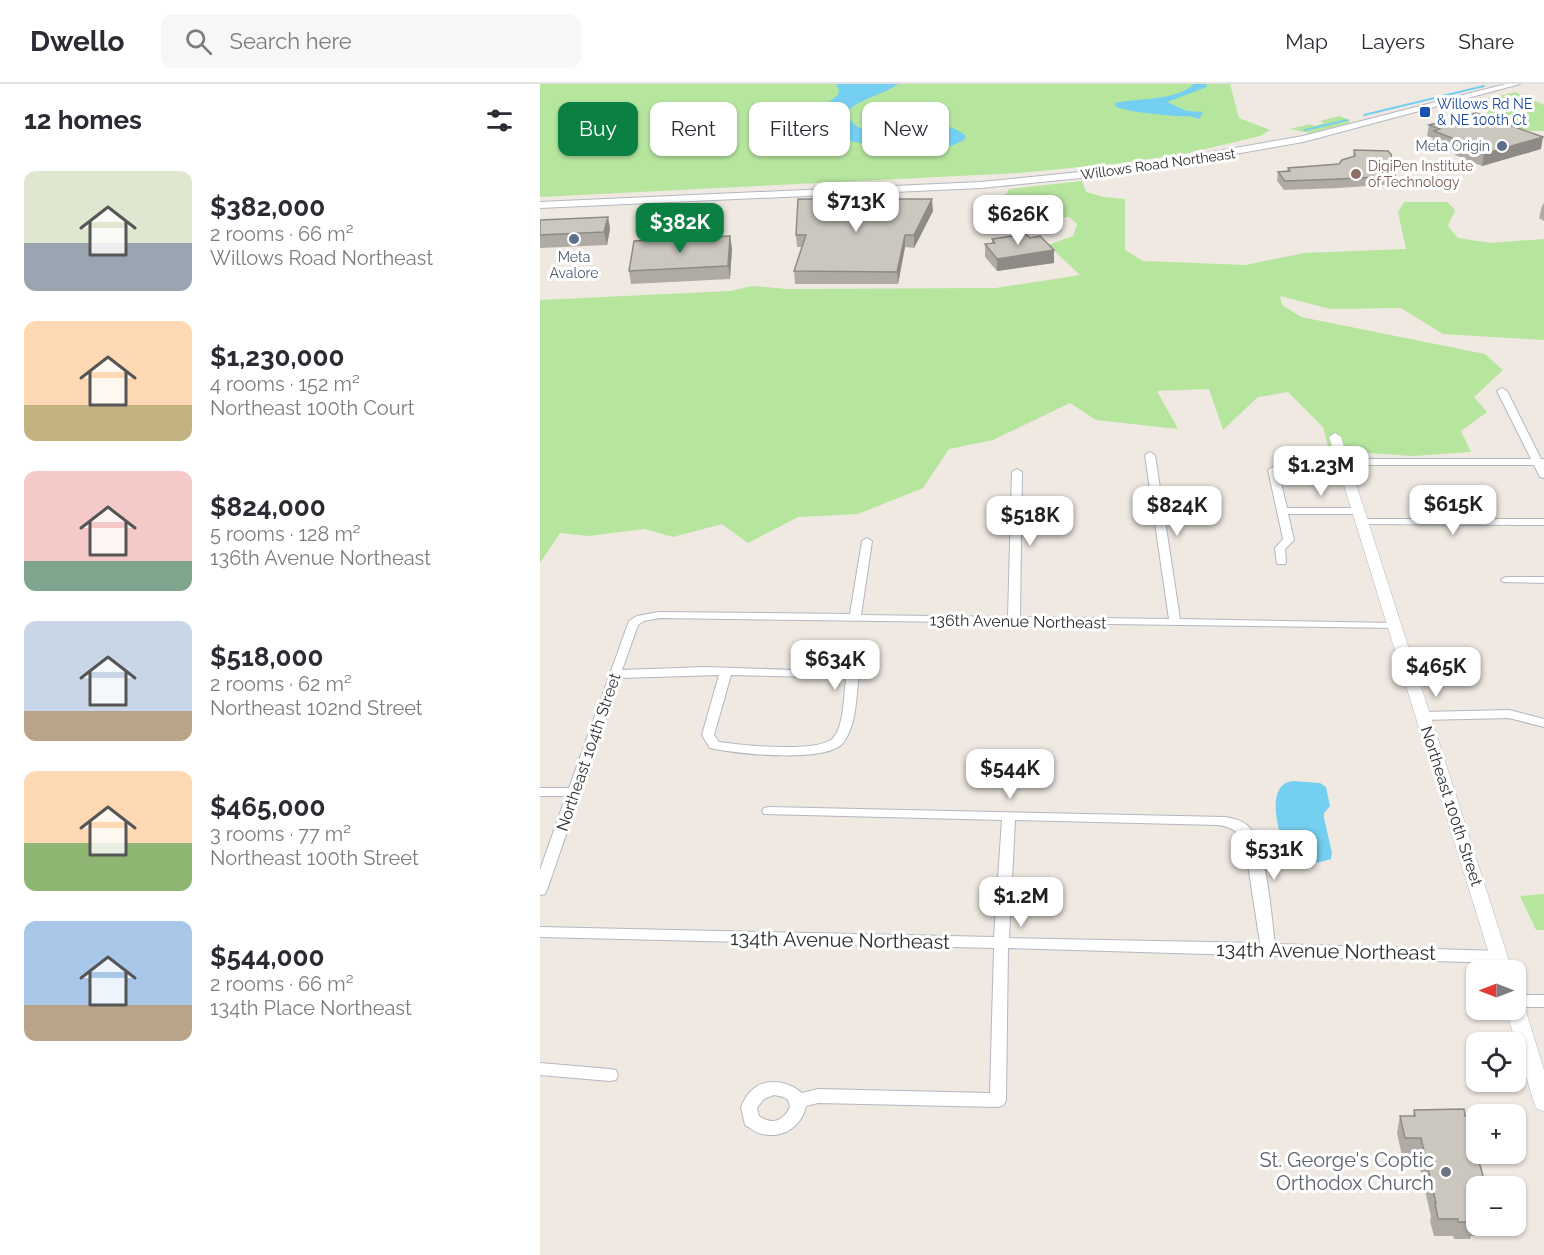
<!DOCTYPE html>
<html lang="en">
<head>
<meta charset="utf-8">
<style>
  body { margin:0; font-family:Raleway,sans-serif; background:#f7f7f7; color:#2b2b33; height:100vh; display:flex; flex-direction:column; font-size:22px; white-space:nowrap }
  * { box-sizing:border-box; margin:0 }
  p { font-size:20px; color:#7c7c81 }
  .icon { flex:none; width:33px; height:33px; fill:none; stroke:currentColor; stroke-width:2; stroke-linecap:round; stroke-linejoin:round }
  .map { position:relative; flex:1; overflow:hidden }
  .sheet { display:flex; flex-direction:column; background:#fff; width:540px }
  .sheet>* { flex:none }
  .hud { position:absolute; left:18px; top:18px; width:570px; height:54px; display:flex; gap:12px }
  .needle { width:39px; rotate:270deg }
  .controls { position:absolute; left:926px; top:876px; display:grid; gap:12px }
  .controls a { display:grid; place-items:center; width:60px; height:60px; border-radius:12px; background:#fff; box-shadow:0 2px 4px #0004; font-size:30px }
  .price { position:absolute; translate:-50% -51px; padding:0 14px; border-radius:12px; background:#fff; color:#222; font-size:20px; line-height:39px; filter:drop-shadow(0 2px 3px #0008) }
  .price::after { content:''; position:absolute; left:50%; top:36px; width:18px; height:14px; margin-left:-9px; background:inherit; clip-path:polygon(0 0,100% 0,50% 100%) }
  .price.selected { background:#0b8043; color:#fff }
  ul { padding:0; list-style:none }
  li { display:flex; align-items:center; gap:18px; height:150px; padding:0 24px }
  li span { display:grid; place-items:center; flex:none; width:168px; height:120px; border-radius:12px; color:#555 }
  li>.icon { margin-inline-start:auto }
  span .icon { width:72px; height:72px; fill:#fffc; stroke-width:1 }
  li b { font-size:26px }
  h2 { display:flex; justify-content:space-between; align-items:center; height:72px; padding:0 24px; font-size:26px }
  .tag { padding:0 21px; border-radius:12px; background:#fff; box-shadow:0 2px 4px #0004; font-size:21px; line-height:54px }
  .tag.selected { background:#0b8043; color:#fff }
  header { display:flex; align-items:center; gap:36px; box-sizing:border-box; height:84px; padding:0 30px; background:#fff; border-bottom:2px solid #e1e1e2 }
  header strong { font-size:28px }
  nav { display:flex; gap:33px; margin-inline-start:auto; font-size:21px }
  .search { width:420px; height:54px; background:#f7f7f7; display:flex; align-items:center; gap:15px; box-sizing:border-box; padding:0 21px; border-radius:12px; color:#7c7c81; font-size:22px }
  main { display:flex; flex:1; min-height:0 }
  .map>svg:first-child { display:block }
  .green { fill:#b6e59e }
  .water { fill:#75cff0 }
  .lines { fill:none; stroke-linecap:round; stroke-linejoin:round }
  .stream { stroke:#75cff0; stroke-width:2 }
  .minor-casing { stroke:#b4b7c1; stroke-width:2 }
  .tertiary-casing { stroke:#b4b7c1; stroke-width:1 }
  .secondary-casing { stroke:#b4b7c1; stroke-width:2 }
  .minor { fill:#fff; fill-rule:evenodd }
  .tertiary { fill:#fff; fill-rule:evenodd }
  .secondary { fill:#fff; fill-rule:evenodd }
  .wall { fill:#afaba4 }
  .shaded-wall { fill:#8e8b86 }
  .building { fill:#cbc7bf; stroke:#8e8b86; stroke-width:1.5 }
  .transit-dot { fill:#1a4fb4; stroke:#fff; stroke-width:2 }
  .service-dot { fill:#5c6f8a; stroke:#fff; stroke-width:2 }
  .education-dot { fill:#8d6e63; stroke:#fff; stroke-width:2 }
  .worship-dot { fill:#6b7280; stroke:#fff; stroke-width:2 }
  .labels { text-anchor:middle; stroke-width:6; stroke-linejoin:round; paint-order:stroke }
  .far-transit-label { font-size:14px; fill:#164399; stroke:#fff; text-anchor:start }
  .far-service-label { font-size:14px; fill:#4e5e75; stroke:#fff; text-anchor:end }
  .far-street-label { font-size:14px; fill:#2e2e2e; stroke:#fff }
  .far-education-label { font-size:14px; fill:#785e54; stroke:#fff; text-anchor:start }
  .street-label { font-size:16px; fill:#2e2e2e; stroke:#fff }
  .near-street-label { font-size:20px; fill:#2e2e2e; stroke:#fff }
  .near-worship-label { font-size:20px; fill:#5b616d; stroke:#fff; text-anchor:end }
</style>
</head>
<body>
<header>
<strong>Dwello</strong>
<div class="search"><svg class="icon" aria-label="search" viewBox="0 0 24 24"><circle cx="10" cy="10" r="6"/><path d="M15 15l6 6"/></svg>Search here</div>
<nav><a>Map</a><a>Layers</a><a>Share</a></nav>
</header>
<main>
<section class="sheet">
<h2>12 homes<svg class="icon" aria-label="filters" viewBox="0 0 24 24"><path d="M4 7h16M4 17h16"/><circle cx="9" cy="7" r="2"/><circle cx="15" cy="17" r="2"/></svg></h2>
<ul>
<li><span style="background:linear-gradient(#dfe7d0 60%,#9aa5b1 0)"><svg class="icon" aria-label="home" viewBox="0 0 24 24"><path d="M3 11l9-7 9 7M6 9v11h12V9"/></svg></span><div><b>$382,000</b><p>2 rooms · 66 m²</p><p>Willows Road Northeast</p></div></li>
<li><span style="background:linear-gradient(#ffd9b3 70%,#c2b280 0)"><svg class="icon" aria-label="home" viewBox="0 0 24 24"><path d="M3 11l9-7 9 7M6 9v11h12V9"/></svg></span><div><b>$1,230,000</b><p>4 rooms · 152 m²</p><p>Northeast 100th Court</p></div></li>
<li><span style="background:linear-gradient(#f6c9c9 75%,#7fa58c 0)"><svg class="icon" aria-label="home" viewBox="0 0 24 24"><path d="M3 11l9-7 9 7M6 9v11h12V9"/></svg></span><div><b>$824,000</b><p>5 rooms · 128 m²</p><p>136th Avenue Northeast</p></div></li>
<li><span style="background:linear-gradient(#c9d6e8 75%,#b9a48a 0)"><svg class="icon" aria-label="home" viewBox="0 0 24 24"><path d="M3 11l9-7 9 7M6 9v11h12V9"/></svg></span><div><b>$518,000</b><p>2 rooms · 62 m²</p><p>Northeast 102nd Street</p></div></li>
<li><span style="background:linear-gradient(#ffd9b3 60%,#8fb573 0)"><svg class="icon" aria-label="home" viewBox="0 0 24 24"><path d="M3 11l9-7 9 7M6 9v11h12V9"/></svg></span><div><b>$465,000</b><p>3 rooms · 77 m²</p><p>Northeast 100th Street</p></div></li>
<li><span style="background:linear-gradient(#a9c7e8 70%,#b9a48a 0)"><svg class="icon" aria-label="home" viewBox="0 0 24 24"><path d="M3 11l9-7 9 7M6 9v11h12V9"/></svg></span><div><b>$544,000</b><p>2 rooms · 66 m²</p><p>134th Place Northeast</p></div></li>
</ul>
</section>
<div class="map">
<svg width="1004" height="1171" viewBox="0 0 1004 1171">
  <rect width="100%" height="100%" fill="#efe9e1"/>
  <g class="green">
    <path d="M0,0H690L699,34L730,46L720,52L644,70L573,80L478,89L0,113Z"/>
    <path d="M975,8L1004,21V47H990L947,32L948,25L959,21L957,18L947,15Z"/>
    <path d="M799,32L810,36L809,39L770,49L750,45L770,40L775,42L784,39L780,37Z"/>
    <path d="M542,97L546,108L564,113L585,115V166L603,177L706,181L764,169L866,165L858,128L864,118H907L915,126L908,142L918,154L951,159L1004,155V256L903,250L861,224L790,225L740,212L742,221L761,233L945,270L963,286L934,313L947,328L921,347L931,368L872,372L789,366L783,343L748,308L718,313L683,346L669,305L617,307L638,345L556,336L530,319L453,356L409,365L383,404L318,430L258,433L208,459L182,440L133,453L104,445L48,452L20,449L0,479V216L190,207L213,202L247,205L456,204L540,191L508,161L533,152L537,140L529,133L433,138L436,125L462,116L469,105Z"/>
    <path d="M1004,810V846H996L980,812Z"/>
  </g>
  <g class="water">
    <path d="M296,0H358C342,12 318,14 306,30C332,74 383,19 425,51V55C415,62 400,66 388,61C381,58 375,53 367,53C347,54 320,67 302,52C292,45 291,29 289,18L298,11L299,6Z"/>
    <path d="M654,0H666L667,3L627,18L647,27L663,28L659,35C650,31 644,33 635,32C615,30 595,29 576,23L575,19C598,14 636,17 654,0Z"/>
    <path d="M753,697L780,699L786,703L790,722L784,729V734L792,769L791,775C779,779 759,783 749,775C743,770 742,761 741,754C736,736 728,700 753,697Z"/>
  </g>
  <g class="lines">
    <g class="stream">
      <path d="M824,31L944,2"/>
      <path d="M765,46L807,36"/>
    </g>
    <g class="minor-casing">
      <g id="minor">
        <path d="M962,304L967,307L1001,375H1004V394L1000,393L994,381H803L798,378L803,375H991L957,307Z"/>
        <path d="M610,368L615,371L640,535L855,539L861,542L859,544L119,534L104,537L98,541L82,586L165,583L317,588L319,591C316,612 317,641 303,659C286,679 200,670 175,665L170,664L162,651L179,591L80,594L7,806L5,810L0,811V786L26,712H0V704H29L89,537L97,532L119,528L310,530L322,457L327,454L332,457L321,531L468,533L472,388L477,385L482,388L480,533L629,535L605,371ZM191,591L306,594C304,610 304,641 294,653C281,670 200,661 179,658L174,651Z"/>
        <path d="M733,383L738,386L747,424H818L823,427L818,430H748L754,456L745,465L746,478L745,480H737L735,464L743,455L728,386Z"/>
        <path d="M822,435H1004V441L818,440L817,438L818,436Z"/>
        <path d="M967,493H1004V499L963,498L961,496L963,494Z"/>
        <path d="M969,626L1004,635V643L969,634L883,636L877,632L883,628Z"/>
        <path d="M229,723L685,733C692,734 701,736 707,741C727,759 731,832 735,860L959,867L964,869L966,873L964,877L959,879L468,864L466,1016L464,1021L458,1023L278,1019L266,1022C262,1042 243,1055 222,1050C216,1049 211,1044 205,1041L201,1023C203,1018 207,1010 212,1006C226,993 249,997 262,1009L278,1005L450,1009L454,864L0,853V843L454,853L462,736L224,730L222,727L224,724ZM475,736L678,741C696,744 701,750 706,768L720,859L469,854ZM234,1011C244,1013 249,1013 250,1023C243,1038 231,1041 219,1032L217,1024L224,1015Z"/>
        <rect x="975" y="911" width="29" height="12"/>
        <path d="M0,979L70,985L76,986L78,991L76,996L70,997L0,991Z"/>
      </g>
    </g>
    <g class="tertiary-casing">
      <g id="tertiary">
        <path d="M795,349L801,353L972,886H954L789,353Z"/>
        <path d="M975,917L982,919L985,924L1004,986V1027L997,1025L994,1019L966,926H975Z"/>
      </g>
    </g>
    <g class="secondary-casing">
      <path id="secondary" d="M966,0H980L763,58L580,90L441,104L0,124V118L441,98L580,84L763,52Z"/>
    </g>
    <use href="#minor" class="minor"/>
    <use href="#tertiary" class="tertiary"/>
    <use href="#secondary" class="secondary"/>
  </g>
  <g class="wall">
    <path d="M889,41L1001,65L942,82L915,71V67L892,58L893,54L887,52Z"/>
    <path d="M814,66L855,92L854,100L799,104L744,106L737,97L738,88L747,87L748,84L799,80L813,73Z"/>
    <path d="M1004,119V137L999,134L1002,122Z"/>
    <path d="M393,127L374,164L365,163L358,200H255L254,187L262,163H257L256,151Z"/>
    <path d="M68,133L70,145L67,161L0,164V136Z"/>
    <path d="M452,155L514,179L457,187L445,173V160L452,159Z"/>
    <path d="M192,164L190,195L91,200L89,187Z"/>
    <path d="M874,1026L925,1032H936V1070H943L942,1071H937L936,1142H953L950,1152H931L930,1155H914L913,1152H894L890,1137L891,1133L877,1071L862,1072L857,1049L860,1032H873Z"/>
  </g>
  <g class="shaded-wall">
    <path d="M1003,53L1001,65L942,82L944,70Z"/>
    <path d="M392,115L393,127L374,164V151Z"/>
    <path d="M68,133L70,145L67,161L64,148Z"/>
    <path d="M365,151V163L358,200L357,188Z"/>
    <path d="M190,152L192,164L190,195L188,182Z"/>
    <path d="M514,166V179L457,187V175Z"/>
  </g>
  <g class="building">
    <path d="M936,29L1003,53L944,70L916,59L922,58L894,47L900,45L889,41Z"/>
    <path d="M814,66L848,67L851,70L855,92L800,95L745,97L738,88L750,87L748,84L799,80L802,76L815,72Z"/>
    <path d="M258,115H392L374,151H365L357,188L254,187L266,151H256Z"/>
    <path d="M68,133L64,148L0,151V136Z"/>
    <path d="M486,150L490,154L500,152L514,166L457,175L445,160L455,159L452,155Z"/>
    <path d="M190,152L188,182L89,187L94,157Z"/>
    <path d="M924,1025L925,1032H936V1054H932L946,1102H936V1135H934L935,1138H918V1135H898L895,1119H896L881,1054H865L860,1032H875L874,1026Z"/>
  </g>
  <rect class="transit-dot" x="879" y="22" width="12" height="12" rx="3"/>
  <g class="service-dot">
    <circle cx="962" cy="62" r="6"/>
    <circle cx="34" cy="155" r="6"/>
  </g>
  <circle class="education-dot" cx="816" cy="90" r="6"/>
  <circle class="worship-dot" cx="906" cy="1088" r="6"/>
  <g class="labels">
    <g class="far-transit-label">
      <text x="897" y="25">Willows Rd NE<tspan x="897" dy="16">&amp; NE 100th Ct</tspan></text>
    </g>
    <g class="far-service-label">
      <text x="950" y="67">Meta Origin</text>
      <text x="34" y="178" text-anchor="middle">Meta<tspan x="34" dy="16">Avalore</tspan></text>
    </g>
    <g class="far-street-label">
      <text transform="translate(618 80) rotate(-8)" y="5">Willows Road Northeast</text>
    </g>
    <g class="far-education-label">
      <text x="828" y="87">DigiPen Institute<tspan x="828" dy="16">of Technology</tspan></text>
    </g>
    <g class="street-label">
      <text transform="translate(478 537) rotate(1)" y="6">136th Avenue Northeast</text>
      <text transform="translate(48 668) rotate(-71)" y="6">Northeast 104th Street</text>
      <text transform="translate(912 722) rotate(72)" y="6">Northeast 100th Street</text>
    </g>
    <g class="near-street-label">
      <text transform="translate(300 856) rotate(1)" y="7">134th Avenue Northeast</text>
      <text transform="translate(786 867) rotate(1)" y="7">134th Avenue Northeast</text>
    </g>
    <g class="near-worship-label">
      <text x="894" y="1083">St. George's Coptic<tspan x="894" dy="23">Orthodox Church</tspan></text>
    </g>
  </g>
</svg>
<div class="controls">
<a><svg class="needle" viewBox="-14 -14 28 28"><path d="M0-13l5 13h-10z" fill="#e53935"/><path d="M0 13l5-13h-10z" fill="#7c7c81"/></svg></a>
<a><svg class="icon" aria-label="locate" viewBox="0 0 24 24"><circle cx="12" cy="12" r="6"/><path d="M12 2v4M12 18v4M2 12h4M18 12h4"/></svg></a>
<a>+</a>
<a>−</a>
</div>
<b class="price" style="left:316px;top:149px">$713K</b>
<b class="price" style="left:478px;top:162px">$626K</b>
<b class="price selected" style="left:140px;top:170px">$382K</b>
<b class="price" style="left:781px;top:413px">$1.23M</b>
<b class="price" style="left:913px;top:452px">$615K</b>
<b class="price" style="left:637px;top:453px">$824K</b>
<b class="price" style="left:490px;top:463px">$518K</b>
<b class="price" style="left:295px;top:607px">$634K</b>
<b class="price" style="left:896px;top:614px">$465K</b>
<b class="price" style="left:470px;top:716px">$544K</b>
<b class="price" style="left:734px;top:797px">$531K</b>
<b class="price" style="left:481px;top:844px">$1.2M</b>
<div class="hud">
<a class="tag selected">Buy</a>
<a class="tag">Rent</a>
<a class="tag">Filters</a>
<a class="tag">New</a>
</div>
</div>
</main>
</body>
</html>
